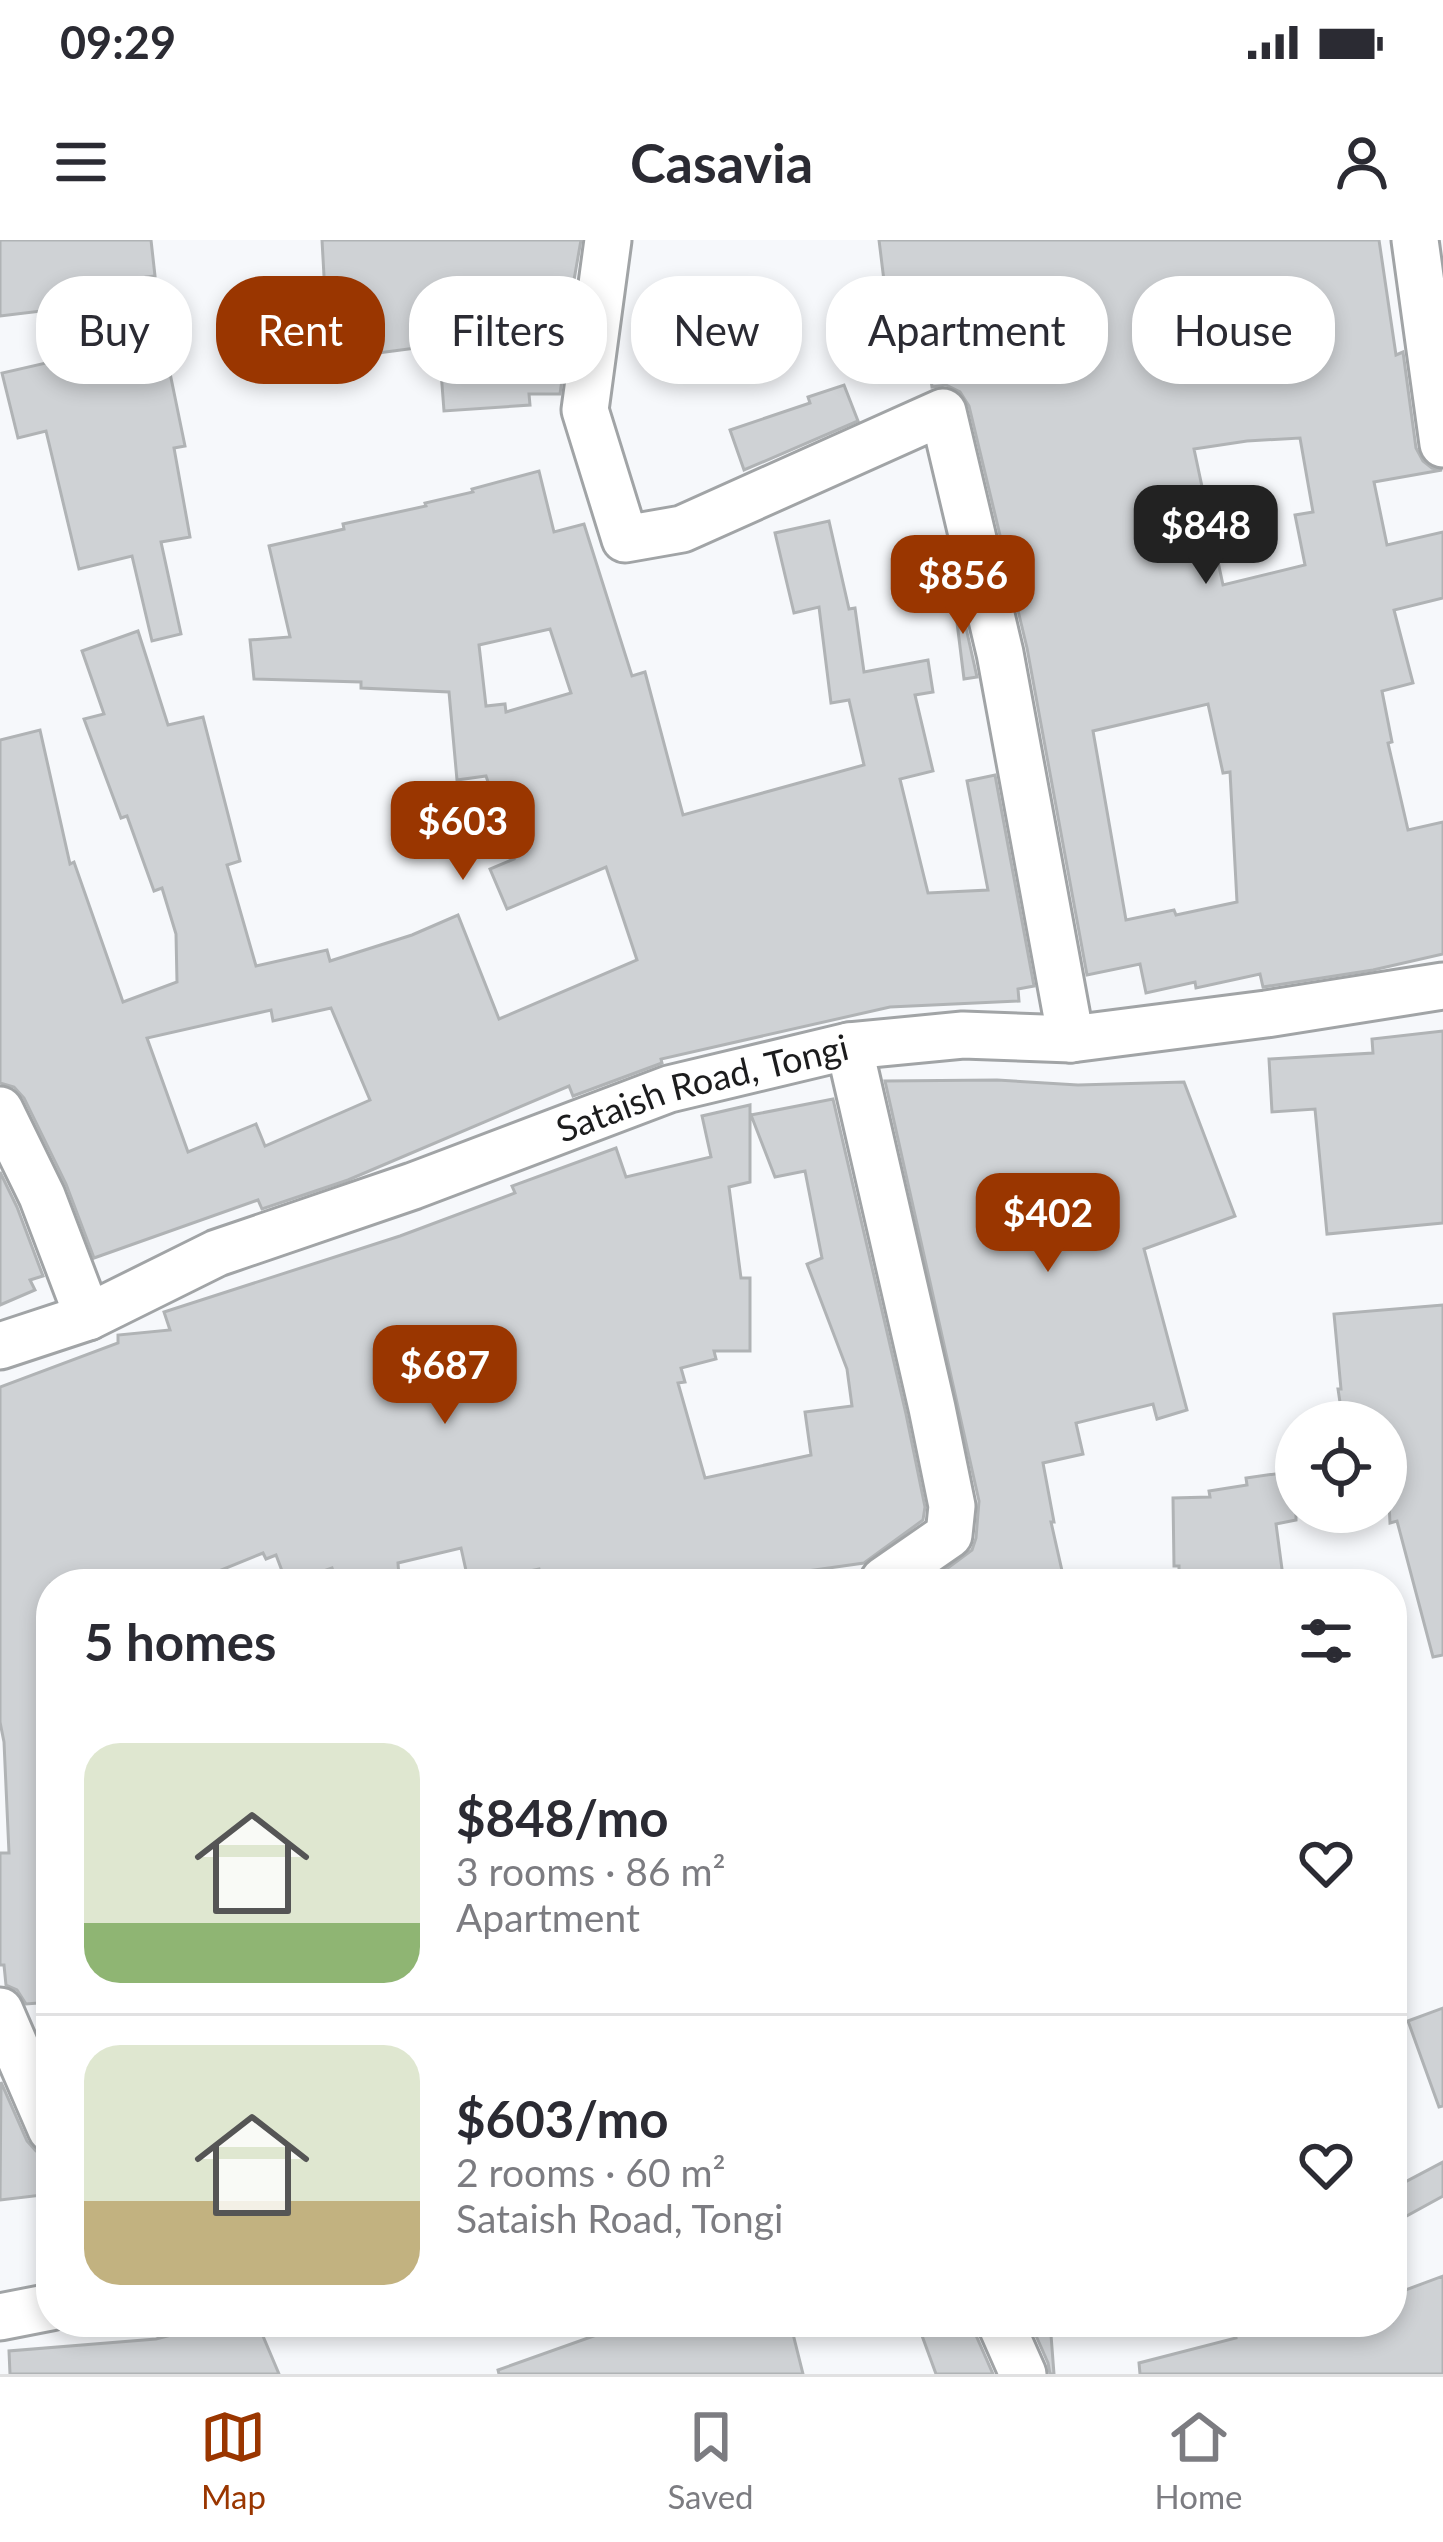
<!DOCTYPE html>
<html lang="en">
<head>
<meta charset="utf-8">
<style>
  body { margin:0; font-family:Lato,sans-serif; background:#f2f2f3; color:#2b2b33; height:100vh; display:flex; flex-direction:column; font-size:45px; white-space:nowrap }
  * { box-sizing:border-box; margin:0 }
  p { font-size:39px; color:#7c7c81 }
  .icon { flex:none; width:66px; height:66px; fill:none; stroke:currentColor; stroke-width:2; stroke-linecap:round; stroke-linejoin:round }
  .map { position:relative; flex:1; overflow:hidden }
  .sheet { position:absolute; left:36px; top:1329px; width:1371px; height:768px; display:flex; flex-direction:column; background:#fff; border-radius:48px; box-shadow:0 6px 18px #0003 }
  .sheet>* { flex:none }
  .banner { position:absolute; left:36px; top:36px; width:1371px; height:108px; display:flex; gap:24px }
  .fabs { position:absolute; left:1275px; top:1161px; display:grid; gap:24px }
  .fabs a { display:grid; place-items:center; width:132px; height:132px; border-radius:50%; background:#fff; box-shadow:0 6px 18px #0003; font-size:60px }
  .price { position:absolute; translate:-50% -102px; padding:0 27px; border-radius:24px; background:#9a3600; color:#fff; font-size:39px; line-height:78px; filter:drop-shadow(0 3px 6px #0008) }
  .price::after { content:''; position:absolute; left:50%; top:72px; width:36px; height:27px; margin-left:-18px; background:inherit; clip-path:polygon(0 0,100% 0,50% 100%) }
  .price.selected { background:#222; color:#fff }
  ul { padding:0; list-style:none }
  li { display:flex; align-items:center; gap:36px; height:300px; padding:0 48px }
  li+li { border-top:3px solid #e1e1e2 }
  li span { display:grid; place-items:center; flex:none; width:336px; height:240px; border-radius:36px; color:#555 }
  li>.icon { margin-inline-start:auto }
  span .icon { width:144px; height:144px; fill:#fffc; stroke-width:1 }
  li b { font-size:51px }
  h2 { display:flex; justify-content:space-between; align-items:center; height:144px; padding:0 48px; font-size:51px }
  .tag { padding:0 42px; border-radius:48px; background:#fff; box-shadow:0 6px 18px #0003; font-size:42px; line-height:108px }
  .tag.selected { background:#9a3600; color:#fff }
  .status { display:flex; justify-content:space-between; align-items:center; height:84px; padding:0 60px; background:#fff; direction:ltr }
  .status svg { height:33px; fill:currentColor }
  header { display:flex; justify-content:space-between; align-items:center; height:156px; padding:0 48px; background:#fff; font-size:54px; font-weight:700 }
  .dock { display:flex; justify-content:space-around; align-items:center; height:168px; border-top:3px solid #e1e1e2; background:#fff; font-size:33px; color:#7c7c81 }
  .dock a { display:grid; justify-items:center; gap:6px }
  .dock .selected { color:#9a3600 }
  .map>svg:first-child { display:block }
  .building { fill:#cfd2d5; stroke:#b0b3b5; stroke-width:3; fill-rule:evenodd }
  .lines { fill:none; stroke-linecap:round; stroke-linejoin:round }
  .minor-casing { stroke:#a1a4a6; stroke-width:51 }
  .minor { stroke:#fff; stroke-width:45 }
  .labels { text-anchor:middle; stroke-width:9; stroke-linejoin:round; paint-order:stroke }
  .street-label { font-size:36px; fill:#1c1c1d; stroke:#fff }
</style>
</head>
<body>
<div class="status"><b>09:29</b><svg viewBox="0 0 49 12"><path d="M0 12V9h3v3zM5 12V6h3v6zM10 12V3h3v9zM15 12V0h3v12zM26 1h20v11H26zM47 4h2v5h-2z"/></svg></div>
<header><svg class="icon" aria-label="menu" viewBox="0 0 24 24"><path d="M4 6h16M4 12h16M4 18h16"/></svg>Casavia<svg class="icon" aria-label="person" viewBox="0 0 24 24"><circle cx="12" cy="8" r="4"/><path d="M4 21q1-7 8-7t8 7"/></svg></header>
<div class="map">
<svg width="1443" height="2134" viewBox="0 0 1443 2134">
  <rect width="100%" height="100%" fill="#f6f8fb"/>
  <g class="building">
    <path d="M0,0H151L155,36L146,37L149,58L0,76Z"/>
    <path d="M322,0H581L564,97H568L560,154H529L530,165L444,171L439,105L309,122V139L272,140L271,81L323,80L320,54H325Z"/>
    <path d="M879,0H1379L1396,115L1403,112L1416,208L1423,221L1432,228L1442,230L1374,242L1387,305L1443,292V358L1394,370L1413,443L1382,451L1392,502L1388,503L1408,590L1443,582V714L1373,730L1263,747L1260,734L1196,748L1195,742L1146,753L1140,724L1087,735L1027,408L969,166L960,152L946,145L932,147L926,105L954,101L946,42L885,49ZM1300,198L1313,272L1295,275L1305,325L1223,345L1194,209L1247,201ZM1208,464L1223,533L1230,532L1237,662L1176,675L1174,670L1126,680L1093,491Z"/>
    <path d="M155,98L156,105L164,104L185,206L174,208L190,297L161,302L181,394L152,401L132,316L79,329L46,191L18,198L2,133Z"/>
    <path d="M844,145L858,181L744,230L730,190L810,163L808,157Z"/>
    <path d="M539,231L554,292L584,284L632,436L645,432L683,575L864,525L849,460L831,463L819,367L794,373L775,293L829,281L849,369L855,368L864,432L928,420L933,452L915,455L933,531L900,539L928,653L988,650L967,541L995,535L1034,746L1018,749L1019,761L890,767L661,819L662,823L573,856L569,846L348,940L262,969L258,960L94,1018L66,944L24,858L14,847L0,843V500L40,490L70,624L74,622L123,762L177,742L176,694L162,648L154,651L127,576L121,578L84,479L104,474L82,411L138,391L168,485L203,477L240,621L227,625L256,726L327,710L330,721L412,695L458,675L499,779L637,720L606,627L507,669L490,629L514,619L486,536L457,540L449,452L361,448V442L254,439L250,400L290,397L269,306L344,289L343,284L426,266L425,263L473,252L472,249ZM550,389L571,453L506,472L505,464L486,466L479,405ZM331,768L370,860L265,906L256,884L188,912L147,798L271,770L273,781Z"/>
    <path d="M951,334H954L977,437L964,439Z"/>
    <path d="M1443,791V983L1327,994L1315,869L1272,872L1269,819L1373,813L1372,799Z"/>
    <path d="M997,840L1078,845L1184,842L1235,976L1144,1009L1187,1170L1157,1179L1153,1164L1076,1183L1083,1214L1043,1223L1054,1282H1051L1065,1344H926L972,1310L976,1298L979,1261L885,841Z"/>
    <path d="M833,859L906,1174L925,1267L923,1280L864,1323L800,1332L802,1344H543L539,1329L469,1344L461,1308L398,1323L399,1337L336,1340L332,1328L287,1344L276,1315L266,1319L263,1313L187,1344H51V1762L26,1764L17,1750L6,1745L4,1725H0V1613H9L4,1502L0,1482V1147L118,1103V1095L170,1090L164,1072L400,996L515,953L512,946L616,908L626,937L711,917L702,876L750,865V942L729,947L741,1038H750V1111H714L716,1119L681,1128L685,1142L678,1143L705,1238L811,1215L805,1172L852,1166L847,1129L807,1024L822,1018L805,931L775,937L751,875Z"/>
    <path d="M0,932L17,967L43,1036L30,1040L35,1050L0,1065Z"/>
    <path d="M1443,1065V1415L1433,1417L1397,1281L1390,1283L1389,1263L1386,1264V1182H1343L1338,1149H1341L1334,1074Z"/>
    <path d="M1296,1231V1280L1276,1284L1284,1344H1179V1326H1174L1173,1258L1210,1257L1209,1251L1247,1245L1246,1238Z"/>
    <path d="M1443,1768V1866L1439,1867L1408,1781Z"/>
    <path d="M1,1842L27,1901L36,1911L51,1916V1954L0,1960Z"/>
    <path d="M1443,1922V1956L1392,1984V1949Z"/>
    <path d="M1443,2036V2134H1140L1139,2123L1236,2098L1233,2082H1392V2055Z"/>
    <path d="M221,2082H257L279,2134H10L9,2111L156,2099Z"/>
    <path d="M633,2082H790L803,2134H499L498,2130Z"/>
    <path d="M917,2082H973L975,2093L993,2134H936Z"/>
    <path d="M1030,2082H1050L1054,2134H1050L1048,2123Z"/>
  </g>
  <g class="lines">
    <g class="minor-casing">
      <g id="minor">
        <path d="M608,0L585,170L625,299L682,289L943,172L1000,413L1071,799"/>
        <path d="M1415,0L1443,204"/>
        <path d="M849,806L932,1168L952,1266L949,1295L884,1340V1344"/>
        <path d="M0,870L42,956L88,1077"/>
        <path id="s1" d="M0,1106L88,1077L217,1013L413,946L669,849L849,806L963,795L1071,799L1266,774L1443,746"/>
        <path d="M0,1771L51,1889"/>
        <path d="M0,2077L51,2067"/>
        <path d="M1000,2082L1023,2134"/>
      </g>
    </g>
    <use href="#minor" class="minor"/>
  </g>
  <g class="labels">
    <g class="street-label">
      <text dy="13" stroke="none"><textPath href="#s1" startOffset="750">Sataish Road, Tongi</textPath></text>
    </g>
  </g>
</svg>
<div class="fabs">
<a><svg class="icon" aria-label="locate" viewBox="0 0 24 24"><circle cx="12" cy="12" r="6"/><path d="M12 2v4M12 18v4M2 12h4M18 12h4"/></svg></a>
</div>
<b class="price selected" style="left:1206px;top:347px">$848</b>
<b class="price" style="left:963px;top:397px">$856</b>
<b class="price" style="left:463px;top:643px">$603</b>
<b class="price" style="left:1048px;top:1035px">$402</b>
<b class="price" style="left:445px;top:1187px">$687</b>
<div class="banner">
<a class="tag">Buy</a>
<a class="tag selected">Rent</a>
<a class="tag">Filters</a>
<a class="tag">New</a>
<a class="tag">Apartment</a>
<a class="tag">House</a>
</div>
<section class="sheet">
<h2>5 homes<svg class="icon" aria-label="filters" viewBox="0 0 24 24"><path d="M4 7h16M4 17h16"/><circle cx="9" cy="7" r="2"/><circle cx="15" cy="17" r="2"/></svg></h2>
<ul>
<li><span style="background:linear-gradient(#dfe7d0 75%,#8fb573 0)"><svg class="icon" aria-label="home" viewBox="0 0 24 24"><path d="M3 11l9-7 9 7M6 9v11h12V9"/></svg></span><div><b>$848/mo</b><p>3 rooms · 86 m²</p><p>Apartment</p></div><svg class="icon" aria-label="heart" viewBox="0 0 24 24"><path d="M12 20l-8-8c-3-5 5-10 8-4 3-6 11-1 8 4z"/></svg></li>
<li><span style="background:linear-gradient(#dfe7d0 65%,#c2b280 0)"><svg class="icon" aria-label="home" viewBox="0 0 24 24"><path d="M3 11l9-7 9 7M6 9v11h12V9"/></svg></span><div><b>$603/mo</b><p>2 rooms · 60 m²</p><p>Sataish Road, Tongi</p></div><svg class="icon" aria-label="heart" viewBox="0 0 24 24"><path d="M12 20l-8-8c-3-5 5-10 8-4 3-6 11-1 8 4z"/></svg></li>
</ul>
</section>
</div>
<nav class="dock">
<a class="selected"><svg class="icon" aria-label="map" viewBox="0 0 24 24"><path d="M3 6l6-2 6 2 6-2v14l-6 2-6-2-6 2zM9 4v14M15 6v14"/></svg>Map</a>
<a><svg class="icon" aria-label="saved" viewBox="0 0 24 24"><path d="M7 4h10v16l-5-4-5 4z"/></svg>Saved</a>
<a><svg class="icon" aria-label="home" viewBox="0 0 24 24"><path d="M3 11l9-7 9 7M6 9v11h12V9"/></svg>Home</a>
</nav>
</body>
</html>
